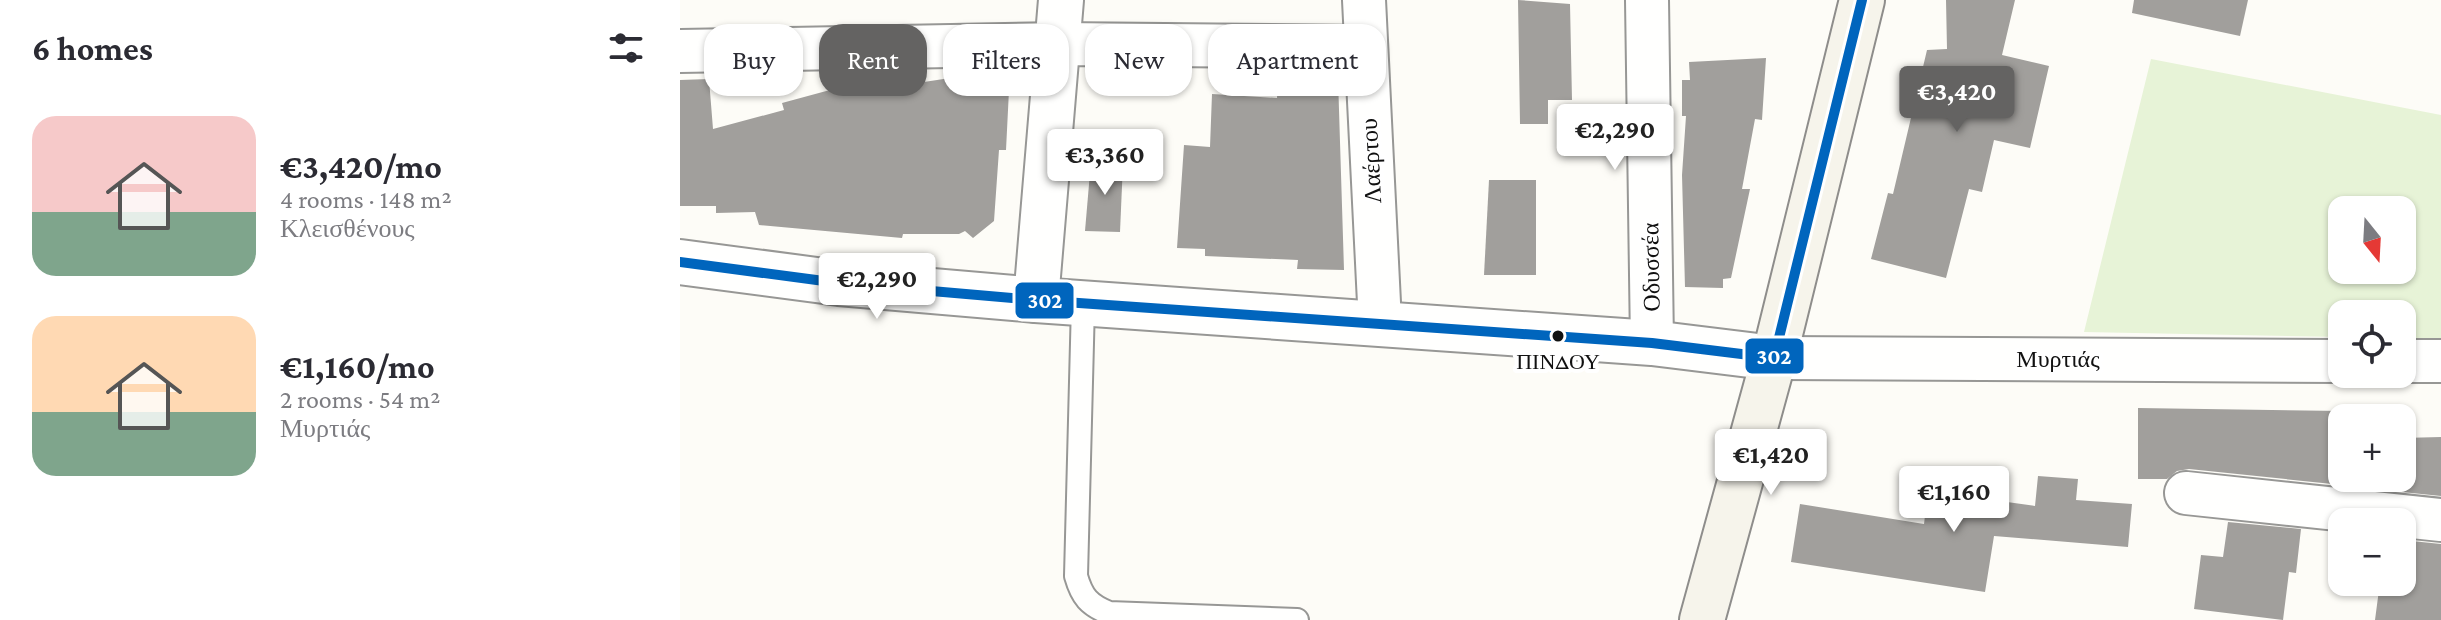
<!DOCTYPE html>
<html lang="en">
<head>
<meta charset="utf-8">
<style>
  body { margin:0; font-family:"Crimson Pro",serif; background:#f7f7f7; color:#2b2b33; height:100vh; display:flex; flex-direction:column; font-size:30px; white-space:nowrap }
  * { box-sizing:border-box; margin:0 }
  p { font-size:26px; color:#7c7c81 }
  .icon { flex:none; width:44px; height:44px; fill:none; stroke:currentColor; stroke-width:2; stroke-linecap:round; stroke-linejoin:round }
  .map { position:relative; flex:1; overflow:hidden }
  .panel { display:flex; flex-direction:column; background:#fff; width:680px }
  .panel>* { flex:none }
  .guide { position:absolute; left:24px; top:24px; width:760px; height:72px; display:flex; gap:16px }
  .needle { width:52px; rotate:162deg }
  .fabs { position:absolute; left:1648px; top:196px; display:grid; gap:16px }
  .fabs a { display:grid; place-items:center; width:88px; height:88px; border-radius:16px; background:#fff; box-shadow:0 2px 6px #0004; font-size:40px }
  .price { position:absolute; translate:-50% -68px; padding:0 18px; border-radius:8px; background:#fff; color:#222; font-size:26px; line-height:52px; filter:drop-shadow(0 2px 4px #0008) }
  .price::after { content:''; position:absolute; left:50%; top:48px; width:24px; height:18px; margin-left:-12px; background:inherit; clip-path:polygon(0 0,100% 0,50% 100%) }
  .price.active { background:#646362; color:#fff }
  ul { padding:0; list-style:none }
  li { display:flex; align-items:center; gap:24px; height:200px; padding:0 32px }
  li span { display:grid; place-items:center; flex:none; width:224px; height:160px; border-radius:24px; color:#555 }
  li>.icon { margin-inline-start:auto }
  span .icon { width:96px; height:96px; fill:#fffc; stroke-width:1 }
  li b { font-size:34px }
  h2 { display:flex; justify-content:space-between; align-items:center; height:96px; padding:0 32px; font-size:34px }
  .tag { padding:0 28px; border-radius:24px; background:#fff; box-shadow:0 2px 6px #0004; font-size:28px; line-height:72px }
  .tag.active { background:#646362; color:#fff }
  main { display:flex; flex:1; min-height:0 }
  .map>svg:first-child { display:block }
  .green { fill:#e7f3d7; fill-rule:evenodd }
  .building { fill:#a19f9c }
  .lines { fill:none; stroke-linecap:round; stroke-linejoin:round }
  .service-casing { stroke:#979795; stroke-width:26 }
  .minor-casing { stroke:#979795; stroke-width:46 }
  .tertiary-casing { stroke:#979795; stroke-width:48 }
  .secondary-casing { stroke:#8e8d8b; stroke-width:48 }
  .service { stroke:#fffffe; stroke-width:22 }
  .minor { stroke:#fffffe; stroke-width:42 }
  .tertiary { stroke:#fffffe; stroke-width:44 }
  .secondary { stroke:#f6f4eb; stroke-width:44 }
  .bus-1-casing { stroke:#fff; stroke-width:16 }
  .bus-1 { stroke:#0065bd; stroke-width:10 }
  .bus-dot { fill:#111; stroke:#fff; stroke-width:3 }
  .labels { text-anchor:middle; stroke-width:8; stroke-linejoin:round; paint-order:stroke }
  .bus-label { font-size:22px; fill:#111; stroke:#fff }
  .street-label { font-size:24px; fill:#111; stroke:#fff }
  .line-badge { stroke:#fff; stroke-width:3 }
  .badge-label { font-size:22px; text-anchor:middle; font-weight:bold; fill:#fff }
</style>
</head>
<body>
<main>
<section class="panel">
<h2>6 homes<svg class="icon" aria-label="filters" viewBox="0 0 24 24"><path d="M4 7h16M4 17h16"/><circle cx="9" cy="7" r="2"/><circle cx="15" cy="17" r="2"/></svg></h2>
<ul>
<li><span style="background:linear-gradient(#f6c9c9 60%,#7fa58c 0)"><svg class="icon" aria-label="home" viewBox="0 0 24 24"><path d="M3 11l9-7 9 7M6 9v11h12V9"/></svg></span><div><b>€3,420/mo</b><p>4 rooms · 148 m²</p><p>Κλεισθένους</p></div></li>
<li><span style="background:linear-gradient(#ffd9b3 60%,#7fa58c 0)"><svg class="icon" aria-label="home" viewBox="0 0 24 24"><path d="M3 11l9-7 9 7M6 9v11h12V9"/></svg></span><div><b>€1,160/mo</b><p>2 rooms · 54 m²</p><p>Μυρτιάς</p></div></li>
</ul>
</section>
<div class="map">
<svg width="1761" height="620" viewBox="0 0 1761 620">
  <rect width="100%" height="100%" fill="#fdfcf7"/>
  <path class="green" d="M1471,59L1761,115V338H1722V314H1662V337L1404,332ZM1662,210H1722V270H1662Z"/>
  <g class="building">
    <path d="M838,0L890,4L892,100H868V124H840Z"/>
    <path d="M1266,0H1335L1322,55L1369,66L1350,148L1314,140L1302,192L1289,189L1266,278L1191,259L1208,193L1213,194L1247,50L1267,49Z"/>
    <path d="M1454,0H1568L1560,36L1452,13Z"/>
    <path d="M1086,58L1082,120L1075,119L1062,189H1070L1051,278L1043,279V288L1005,287L1002,175L1006,116H1002V80H1010L1009,62Z"/>
    <path d="M270,78L307,83V88L329,90L326,150H319L314,221L293,238L285,231L279,234H223L222,238L79,225L75,212L36,213V206H0V80L29,79L33,129L104,110L102,103L161,87V82H192V90Z"/>
    <path d="M658,78L664,270L617,269L618,260L525,256V249L497,248L504,145L530,147L532,94L597,98L598,79Z"/>
    <path d="M411,161L443,163L440,232L405,231Z"/>
    <path d="M809,180H856V275H804Z"/>
    <path d="M1458,408L1662,411V485L1509,469L1497,471L1487,479H1458Z"/>
    <path d="M1761,437V496L1722,492V438Z"/>
    <path d="M1358,476L1398,479L1396,500L1452,504L1448,547L1314,536L1305,592L1111,562L1120,504L1244,524L1248,491L1355,506Z"/>
    <path d="M1548,522L1621,529L1616,573L1609,572L1603,620L1514,609L1521,555L1543,557Z"/>
    <path d="M1722,540L1761,544V620H1695L1700,582H1722Z"/>
  </g>
  <g class="lines">
    <g class="service-casing">
      <path id="service" d="M403,304L396,576C402,597 409,605 429,613L617,620"/>
    </g>
    <g class="minor-casing">
      <g id="minor">
        <path d="M684,0L700,323"/>
        <path d="M967,0L972,343"/>
        <path d="M0,51L378,44L685,47"/>
        <path d="M1094,358L1662,361"/>
        <path d="M1722,361H1761"/>
        <path d="M1506,493L1761,520"/>
      </g>
    </g>
    <g class="tertiary-casing">
      <g id="tertiary">
        <path d="M0,262L159,283L356,300L972,343L1094,358"/>
        <path d="M356,300L381,0"/>
      </g>
    </g>
    <g class="secondary-casing">
      <path id="secondary" d="M1022,620L1094,358L1182,0"/>
    </g>
    <use href="#service" class="service"/>
    <use href="#minor" class="minor"/>
    <use href="#tertiary" class="tertiary"/>
    <use href="#secondary" class="secondary"/>
    <g class="bus-1-casing">
      <path id="bus-1" d="M0,262L159,283L356,300L972,343L1094,358L1182,0"/>
    </g>
    <use href="#bus-1" class="bus-1"/>
  </g>
  <circle class="bus-dot" cx="878" cy="336" r="7"/>
  <g class="labels">
    <g class="bus-label">
      <text x="878" y="369">ΠΙΝΔΟΥ</text>
    </g>
    <g class="street-label">
      <text transform="translate(691 161) rotate(-93)" y="8">Λαέρτου</text>
      <text transform="translate(971 267) rotate(-91)" y="8">Οδυσσέα</text>
      <text x="1378" y="367">Μυρτιάς</text>
    </g>
  </g>
  <g class="line-badge">
    <rect x="334" y="281" width="61" height="39" rx="8" fill="#0065bd"/>
    <rect x="1064" y="337" width="61" height="38" rx="8" fill="#0065bd"/>
  </g>
  <g class="badge-label">
    <text x="365" y="308">302</text>
    <text x="1094" y="364">302</text>
  </g>
</svg>
<div class="fabs">
<a><svg class="needle" viewBox="-14 -14 28 28"><path d="M0-13l5 13h-10z" fill="#e53935"/><path d="M0 13l5-13h-10z" fill="#7c7c81"/></svg></a>
<a><svg class="icon" aria-label="locate" viewBox="0 0 24 24"><circle cx="12" cy="12" r="6"/><path d="M12 2v4M12 18v4M2 12h4M18 12h4"/></svg></a>
<a>+</a>
<a>−</a>
</div>
<b class="price active" style="left:1277px;top:134px">€3,420</b>
<b class="price" style="left:935px;top:172px">€2,290</b>
<b class="price" style="left:425px;top:197px">€3,360</b>
<b class="price" style="left:197px;top:321px">€2,290</b>
<b class="price" style="left:1091px;top:497px">€1,420</b>
<b class="price" style="left:1274px;top:534px">€1,160</b>
<div class="guide">
<a class="tag">Buy</a>
<a class="tag active">Rent</a>
<a class="tag">Filters</a>
<a class="tag">New</a>
<a class="tag">Apartment</a>
</div>
</div>
</main>
</body>
</html>
